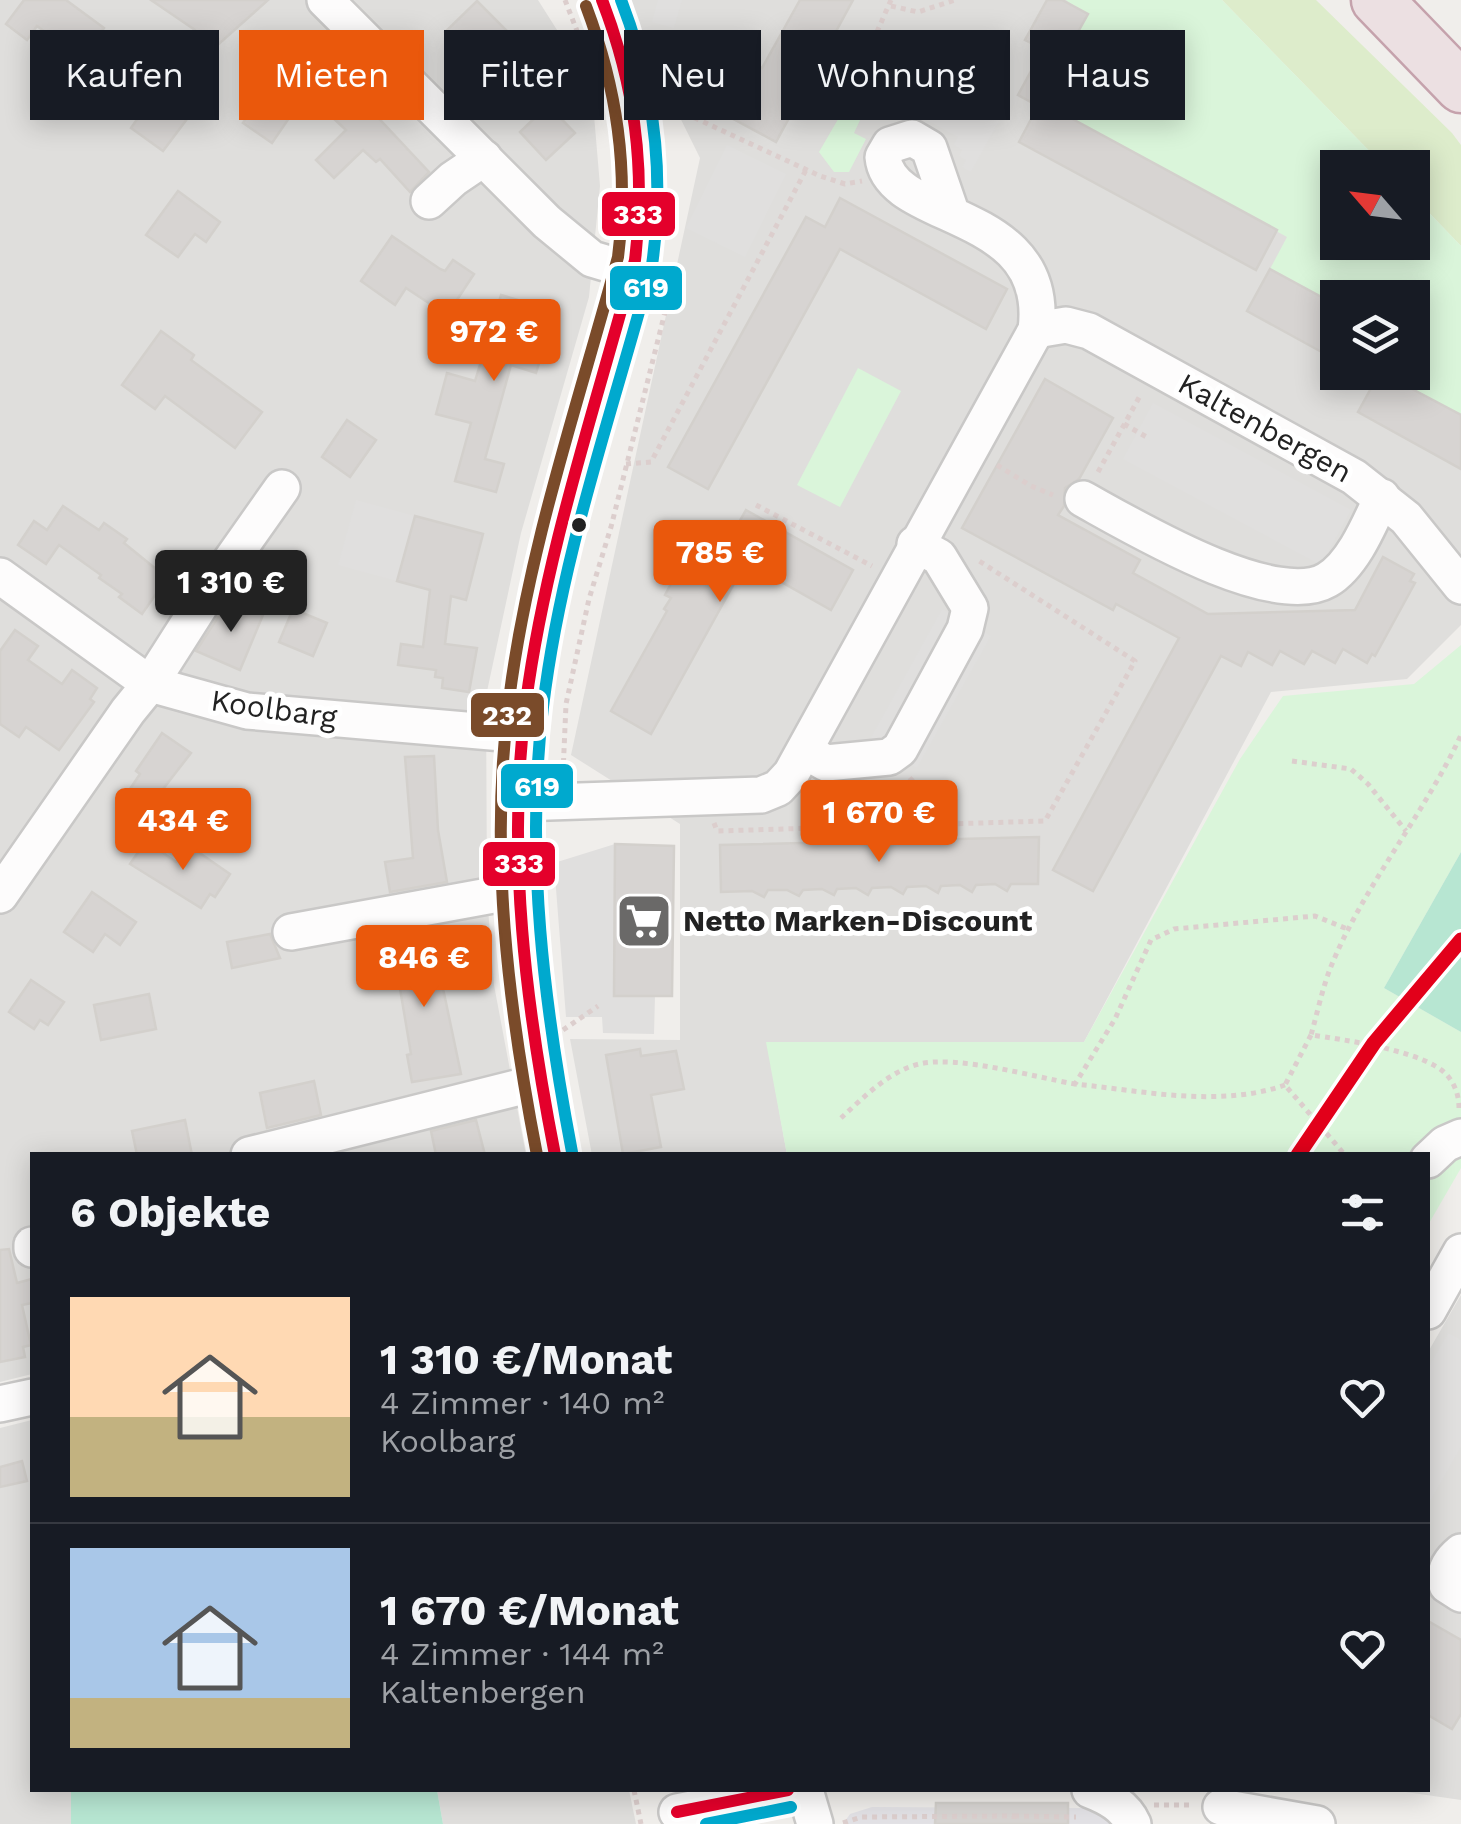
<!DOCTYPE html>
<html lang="de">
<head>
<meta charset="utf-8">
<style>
  body { margin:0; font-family:"Work Sans",sans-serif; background:#242831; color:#f1f3f6; height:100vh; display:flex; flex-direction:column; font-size:38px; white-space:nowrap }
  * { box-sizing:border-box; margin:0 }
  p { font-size:32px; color:#9ea1a6 }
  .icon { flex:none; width:55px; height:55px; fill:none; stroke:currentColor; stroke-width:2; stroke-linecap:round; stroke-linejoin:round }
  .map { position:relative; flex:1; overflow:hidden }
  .drawer { position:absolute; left:30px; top:1152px; width:1400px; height:640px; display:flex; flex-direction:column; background:#171b24; border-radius:0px; box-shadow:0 5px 25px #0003 }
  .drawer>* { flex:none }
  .guide { position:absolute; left:30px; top:30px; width:1402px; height:90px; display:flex; gap:20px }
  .needle { width:65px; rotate:298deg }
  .fabs { position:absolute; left:1320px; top:150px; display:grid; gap:20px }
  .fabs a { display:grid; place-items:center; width:110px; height:110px; border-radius:0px; background:#171b24; box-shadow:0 5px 25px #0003; font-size:50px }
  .price { position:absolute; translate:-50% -85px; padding:0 22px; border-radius:10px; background:#ea580c; color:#fff; font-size:32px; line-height:65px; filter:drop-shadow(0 2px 5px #0008) }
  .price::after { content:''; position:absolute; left:50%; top:60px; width:30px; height:22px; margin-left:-15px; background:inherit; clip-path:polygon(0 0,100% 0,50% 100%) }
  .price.selected { background:#222; color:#fff }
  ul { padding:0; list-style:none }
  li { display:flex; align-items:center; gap:30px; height:250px; padding:0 40px }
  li+li { border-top:2px solid #363941 }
  li span { display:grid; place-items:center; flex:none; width:280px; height:200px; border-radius:0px; color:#555 }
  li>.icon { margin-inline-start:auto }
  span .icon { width:120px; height:120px; fill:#fffc; stroke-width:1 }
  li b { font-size:42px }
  h2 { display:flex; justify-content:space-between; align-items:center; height:120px; padding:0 40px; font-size:42px }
  .pill { padding:0 35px; border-radius:0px; background:#171b24; box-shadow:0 5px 25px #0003; font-size:35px; line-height:90px }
  .pill.selected { background:#ea580c; color:#fff }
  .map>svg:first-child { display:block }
  .residential { fill:#dfdedc; fill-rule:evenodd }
  .grass { fill:#ddeccb }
  .park { fill:#daf5da }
  .pitch { fill:#b7e6d2 }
  .parking { fill:#e0dfde }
  .plaza { fill:#e2e1e5 }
  .building { fill:#d7d4d2; stroke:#d3d0cc; stroke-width:2.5 }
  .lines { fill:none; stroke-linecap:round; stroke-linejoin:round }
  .minor-casing { stroke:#c9c8c7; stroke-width:40 }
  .highway-casing { stroke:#c5a2ac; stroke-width:55 }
  .path { stroke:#dccecd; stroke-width:5; stroke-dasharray:5 5; stroke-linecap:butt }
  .minor { stroke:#fdfcfc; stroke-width:35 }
  .highway { stroke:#ece0e2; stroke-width:50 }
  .bus-1-casing { stroke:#fff; stroke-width:20 }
  .bus-2-casing { stroke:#fff; stroke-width:20 }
  .bus-3-casing { stroke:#fff; stroke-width:20 }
  .bus-1 { stroke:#e4002b; stroke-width:12 }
  .bus-2 { stroke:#00a9ce; stroke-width:12 }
  .bus-3 { stroke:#7a4b2a; stroke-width:12 }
  .metro-1-casing { stroke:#fff; stroke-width:22 }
  .metro-1 { stroke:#e2001a; stroke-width:15 }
  .bus-dot { fill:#222; stroke:#fff; stroke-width:4 }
  .labels { text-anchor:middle; stroke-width:10; stroke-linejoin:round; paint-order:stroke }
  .street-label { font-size:30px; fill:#222; stroke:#fff }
  .poi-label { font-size:30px; font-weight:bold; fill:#222; stroke:#fff; text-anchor:start }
  .line-badge { stroke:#fff; stroke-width:4 }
  .badge-label { font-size:28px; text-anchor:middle; font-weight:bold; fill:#fff }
</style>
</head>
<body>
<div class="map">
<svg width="1461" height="1824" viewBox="0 0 1461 1824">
  <rect width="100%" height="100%" fill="#f0eeeb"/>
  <g class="residential">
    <path d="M0,0H538L585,74L594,115L600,186L589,297L521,533L486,696L487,895L494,985L526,1155H32V1374L0,1382Z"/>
    <path d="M629,0H1180L1338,242L1461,300V625L1407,679L1271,692L1084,1042H767L787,1155H592L570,1039L680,1040V824L571,755L700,158L651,59ZM1338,298H1412V372H1338Z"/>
    <path d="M1461,1295V1800L1392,1790H1428V1352Z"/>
    <path d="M32,1420V1790H71V1824H0V1428Z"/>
    <path d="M437,1790H629L636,1824H443Z"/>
  </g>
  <path class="grass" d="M1222,0H1316L1452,133L1461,145V246L1413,196L1412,168L1385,167Z"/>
  <g class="park">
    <path d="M1066,0H1222L1385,167L1338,168V242H1412L1413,196L1461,246V415L1385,373L1412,372V298H1338L1337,306L1270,269L1287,237L1054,109L1080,66L1062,56L1087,15Z"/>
    <path d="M869,66L882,73L854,133L866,139L849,172H834L819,152Z"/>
    <path d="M858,368L901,391L840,507L797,485Z"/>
    <path d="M1461,645V852L1384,988L1461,1032V1168L1428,1225V1155H787L766,1042H1084L1240,759L1283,696L1414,684Z"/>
  </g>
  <g class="pitch">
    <path d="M1461,852V1032L1384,988Z"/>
    <path d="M71,1790H437L443,1824H71Z"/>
  </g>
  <g class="parking">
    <path d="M658,0H682L674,28L652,22Z"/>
    <path d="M918,39L998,82L992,94L999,98L993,108L1003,114L971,172L962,167L966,160L959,156L962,150L954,145L958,137L886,98Z"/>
    <path d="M727,145L786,174L745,257L686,228Z"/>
    <path d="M1153,403L1351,510L1321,565L1123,459Z"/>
    <path d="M356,500L415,516L397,581L338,565Z"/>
    <path d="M942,609L991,636L917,768L869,741Z"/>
    <path d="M615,844L614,995L655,996L654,1034L603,1033L602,1017H566L554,863Z"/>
    <path d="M1448,1333L1461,1340V1447L1428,1505V1368Z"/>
  </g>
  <path class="plaza" d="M872,1807L1083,1808L1118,1824H843L850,1814Z"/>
  <g class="building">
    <path d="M24,0H66L104,28L81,58L37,26L27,40L6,24Z"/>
    <path d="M151,0H268L212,50L195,30Z"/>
    <path d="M800,0H853L776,142L726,115L730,109L695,89L719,44L762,68Z"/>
    <path d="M1047,0H1062L1088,14L1064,57L1080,65L1056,110L1277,230L1256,270L1019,142L1038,106L1018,95L1043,49L1025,40Z"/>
    <path d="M477,1L524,48L491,79L445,32Z"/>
    <path d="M283,64L307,86L296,103L298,105L272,143L243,123Z"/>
    <path d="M157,91L190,115L163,151L131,128Z"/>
    <path d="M356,94L429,172L410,192L380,159L376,162L363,150L334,178L316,160L346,130L332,117Z"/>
    <path d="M548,105L575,133L546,160L520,132Z"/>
    <path d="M178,191L220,222L206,242L195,234L178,257L146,235Z"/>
    <path d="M840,198L1007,289L986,329L840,249L708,489L668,467L806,217L825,227Z"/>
    <path d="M392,236L440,269L445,271L453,260L474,274L447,315L406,288L395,305L361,281Z"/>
    <path d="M1270,269L1338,306V361L1247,311Z"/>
    <path d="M501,295L555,311L536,373L511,365L485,459L504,464L496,492L455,481L471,423L436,414L447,373L475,381Z"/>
    <path d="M161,331L194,355L191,360L262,412L235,448L165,396L155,409L122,385Z"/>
    <path d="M1380,372L1461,415V469L1358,412Z"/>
    <path d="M1045,379L1113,418L1079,479L1065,488L1064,506L1058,515L1140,560L1133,573L1208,614L1355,610L1383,557L1414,574L1410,581L1415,583L1375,656L1372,654L1367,663L1343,649L1335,663L1312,651L1304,664L1280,651L1272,665L1248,652L1241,666L1221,656L1093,891L1053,870L1179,638L1116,604L1113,610L962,528Z"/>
    <path d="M347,420L376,440L350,477L322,457Z"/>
    <path d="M63,506L99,530L104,523L127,539L124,543L167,578L142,614L119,597L122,594L99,578L101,575L59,545L46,564L18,545L34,521L47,530Z"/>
    <path d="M746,510L853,570L831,610L746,562L651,734L611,711L667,611L664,609L671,598L665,595L680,567L686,571L711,528L730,538Z"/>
    <path d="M415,516L483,534L466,600L451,596L445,644L477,648L469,692L442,688L443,678L435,677L436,670L398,665L401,644L423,647L430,590L397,581Z"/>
    <path d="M229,600L263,615L240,670L196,651Z"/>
    <path d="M293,609L327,623L313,656L279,642Z"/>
    <path d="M15,630L38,646L28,660L62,684L72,670L97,688L90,699L94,702L59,750L26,727L19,737L0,724V651Z"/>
    <path d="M162,733L191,753L149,807L122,801L140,774L136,771Z"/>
    <path d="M434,756L438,830L447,882L390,892L385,862L413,858L405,757Z"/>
    <path d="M1039,837L1038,884H1011L1007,891L995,884L976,885L972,892L960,885L941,886L938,893L926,886L907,887L903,894L891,887L872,888L868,895L856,888L837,889L834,895L822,889L803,890L799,896L787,890H768L764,897L752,891L721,892L720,845Z"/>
    <path d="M146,841L176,862L188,845L230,874L215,897L210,894L201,908L130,864Z"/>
    <path d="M615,844L674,846L672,996H614Z"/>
    <path d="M92,892L136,922L120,945L105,934L93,952L64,932Z"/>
    <path d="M424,929L431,968L437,967L444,993L461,1074L412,1082L407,1055L411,1054L391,935Z"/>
    <path d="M270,934L280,958L232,968L227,942Z"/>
    <path d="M31,980L64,1002L48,1025L40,1020L34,1029L9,1012Z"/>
    <path d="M149,994L156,1029L101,1040L94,1005Z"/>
    <path d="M640,1049L641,1056L676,1051L684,1089L651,1095L661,1147L623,1154L606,1055Z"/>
    <path d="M314,1081L321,1115L267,1128L260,1093Z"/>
    <path d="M185,1120L192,1155H137L132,1131Z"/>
    <path d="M476,1120L485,1155H436L431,1131Z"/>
    <path d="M9,1249L17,1283L32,1279V1303L22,1305L31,1345L23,1347L25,1357L0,1362V1250Z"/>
    <path d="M22,1461L27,1481L0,1487V1467Z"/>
    <path d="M1428,1621L1461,1640V1714L1452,1729L1428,1715Z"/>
    <path d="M936,1803H1068V1824H935Z"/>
  </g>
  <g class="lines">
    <g class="minor-casing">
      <g id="minor">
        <path d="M325,0L547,222L592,259L632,271"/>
        <path d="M429,201L453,179L484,158"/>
        <path d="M1036,330L1066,325L1089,331L1354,477L1406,518L1461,586"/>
        <path d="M1083,499C1132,526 1274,611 1327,580C1353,565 1370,523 1382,497"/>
        <path d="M0,576L150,684L247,711L524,735"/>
        <path d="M805,751L826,763L889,757L900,749L965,629L970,608L939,557L915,544"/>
        <path d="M519,803L761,795L778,788L791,774L1036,330C1052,206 889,224 883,157L890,145L912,138L929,148L951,212"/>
        <path d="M0,895L128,711L150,684L208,593L282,488"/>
        <path d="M291,932L521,890"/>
        <path d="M249,1155L540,1082"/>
        <path d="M555,1155C520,988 504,811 535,642C559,513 602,387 635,260C649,173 637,82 602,0"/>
        <path d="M1428,1160L1445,1144L1461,1137"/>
        <path d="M32,1245V1249"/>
        <path d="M1428,1311L1461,1252"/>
        <path d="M0,1404L32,1397"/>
        <path d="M1461,1552C1450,1561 1443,1571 1447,1585L1461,1594"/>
        <path d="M805,1790L815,1824"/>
        <path d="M1090,1790C1108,1797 1125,1806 1133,1824"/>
        <path d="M1221,1807L1317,1824"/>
        <path d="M677,1812L788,1790"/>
      </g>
    </g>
    <g class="highway-casing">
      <path id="highway" d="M1377,0L1461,87"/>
    </g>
    <g class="path">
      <path d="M565,0L591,67"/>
      <path d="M891,6L918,12L955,0"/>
      <path d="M667,105L820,176L845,184L862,181"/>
      <path d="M883,117L878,109L900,73L869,50L891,0"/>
      <path d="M1124,424L1150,439"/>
      <path d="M626,464L651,462L807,168"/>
      <path d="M997,465L1031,486L1053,495"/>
      <path d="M1098,472L1141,394"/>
      <path d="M756,505L872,566"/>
      <path d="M1292,761L1351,769L1368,784L1406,831"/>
      <path d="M563,773L566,704L589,599L611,527L667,304V262"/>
      <path d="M714,823L717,831L1045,821L1135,661L976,559"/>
      <path d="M899,826L917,786L909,777"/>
      <path d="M563,1030L598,1006"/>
      <path d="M1311,1035L1285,1085L1345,1155"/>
      <path d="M1285,1085C1219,1108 1144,1091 1075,1084L1115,1019L1151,940L1174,929L1315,916L1350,930"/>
      <path d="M1459,1108C1459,1092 1452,1076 1437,1067C1407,1049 1347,1040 1311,1035C1317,1014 1322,990 1330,969C1362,888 1424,815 1461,735"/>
      <path d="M841,1118C863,1098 889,1071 919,1064C958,1055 1034,1077 1075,1084"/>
      <path d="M634,1790L641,1824"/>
      <path d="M1154,1805H1193"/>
      <path d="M1014,1816L1076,1817"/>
      <path d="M843,1823L862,1817L1014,1816V1824"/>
    </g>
    <use href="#minor" class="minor"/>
    <use href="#highway" class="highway"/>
    <g class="bus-1-casing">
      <g id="bus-1">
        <path d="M555,1155C526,1007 506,853 526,702C546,551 596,406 635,260C646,169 635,85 602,0"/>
        <path d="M677,1812L788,1790"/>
      </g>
    </g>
    <g class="bus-2-casing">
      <g id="bus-2">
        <path d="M572,1152C544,1005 525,856 543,707C561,556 613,411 652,265C665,174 654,85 621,0"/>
        <path d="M706,1824L791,1807"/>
      </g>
    </g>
    <g class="bus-3-casing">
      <path id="bus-3" d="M537,1155C508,1006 489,852 509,700C528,549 578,404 618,257C629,169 617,88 586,6"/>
    </g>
    <use href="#bus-1" class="bus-1"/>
    <use href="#bus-2" class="bus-2"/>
    <use href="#bus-3" class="bus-3"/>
    <g class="metro-1-casing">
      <path id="metro-1" d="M1298,1155L1374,1043L1461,940"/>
    </g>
    <use href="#metro-1" class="metro-1"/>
  </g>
  <defs>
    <g id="supermarket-square" transform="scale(2.875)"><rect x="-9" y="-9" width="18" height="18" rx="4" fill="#6a6968" stroke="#fff"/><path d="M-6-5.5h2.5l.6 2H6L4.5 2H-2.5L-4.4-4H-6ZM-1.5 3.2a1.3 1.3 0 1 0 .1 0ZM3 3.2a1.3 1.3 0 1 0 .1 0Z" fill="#fff"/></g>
  </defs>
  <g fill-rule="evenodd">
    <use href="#supermarket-square" x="644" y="921"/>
  </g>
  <circle class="bus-dot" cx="579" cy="525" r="9"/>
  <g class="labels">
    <g class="street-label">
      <text transform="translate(1265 428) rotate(29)" y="10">Kaltenbergen</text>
      <text transform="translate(274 709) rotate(8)" y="10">Koolbarg</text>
    </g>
    <g class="poi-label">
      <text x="683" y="931">Netto Marken-Discount</text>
    </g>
  </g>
  <g class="line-badge">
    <rect x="600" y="190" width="77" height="48" rx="10" fill="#e4002b"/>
    <rect x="608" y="264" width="76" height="48" rx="10" fill="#00a9ce"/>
    <rect x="469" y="691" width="77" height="48" rx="10" fill="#7a4b2a"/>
    <rect x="499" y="762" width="76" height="48" rx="10" fill="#00a9ce"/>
    <rect x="481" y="840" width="76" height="48" rx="10" fill="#e4002b"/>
  </g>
  <g class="badge-label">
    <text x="638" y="224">333</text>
    <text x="646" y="297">619</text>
    <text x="507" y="725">232</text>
    <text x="537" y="796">619</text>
    <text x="519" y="873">333</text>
  </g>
</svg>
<div class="fabs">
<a><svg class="needle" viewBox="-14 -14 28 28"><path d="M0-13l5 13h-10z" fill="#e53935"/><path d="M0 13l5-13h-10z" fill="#9ea1a6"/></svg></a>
<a><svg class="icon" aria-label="layers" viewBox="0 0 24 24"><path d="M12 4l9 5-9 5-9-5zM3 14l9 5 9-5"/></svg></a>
</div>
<b class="price" style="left:494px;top:384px">972 €</b>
<b class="price" style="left:720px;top:605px">785 €</b>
<b class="price selected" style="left:231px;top:635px">1 310 €</b>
<b class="price" style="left:879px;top:865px">1 670 €</b>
<b class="price" style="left:183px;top:873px">434 €</b>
<b class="price" style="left:424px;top:1010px">846 €</b>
<div class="guide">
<a class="pill">Kaufen</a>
<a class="pill selected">Mieten</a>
<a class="pill">Filter</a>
<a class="pill">Neu</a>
<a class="pill">Wohnung</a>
<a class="pill">Haus</a>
</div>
<section class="drawer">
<h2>6 Objekte<svg class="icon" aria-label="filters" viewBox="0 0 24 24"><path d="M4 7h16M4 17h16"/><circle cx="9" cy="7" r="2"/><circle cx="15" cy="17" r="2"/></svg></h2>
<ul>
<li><span style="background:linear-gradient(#ffd9b3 60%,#c2b280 0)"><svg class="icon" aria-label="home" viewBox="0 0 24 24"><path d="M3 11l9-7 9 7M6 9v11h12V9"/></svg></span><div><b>1 310 €/Monat</b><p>4 Zimmer · 140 m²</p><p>Koolbarg</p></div><svg class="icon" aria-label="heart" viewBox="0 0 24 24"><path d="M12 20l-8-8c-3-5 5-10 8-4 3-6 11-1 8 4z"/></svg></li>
<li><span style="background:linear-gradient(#a9c7e8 75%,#c2b280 0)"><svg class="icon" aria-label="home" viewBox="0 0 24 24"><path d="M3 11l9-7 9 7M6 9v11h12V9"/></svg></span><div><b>1 670 €/Monat</b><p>4 Zimmer · 144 m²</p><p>Kaltenbergen</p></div><svg class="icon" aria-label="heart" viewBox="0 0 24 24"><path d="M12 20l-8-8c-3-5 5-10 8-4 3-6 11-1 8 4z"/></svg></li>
</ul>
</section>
</div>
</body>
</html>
